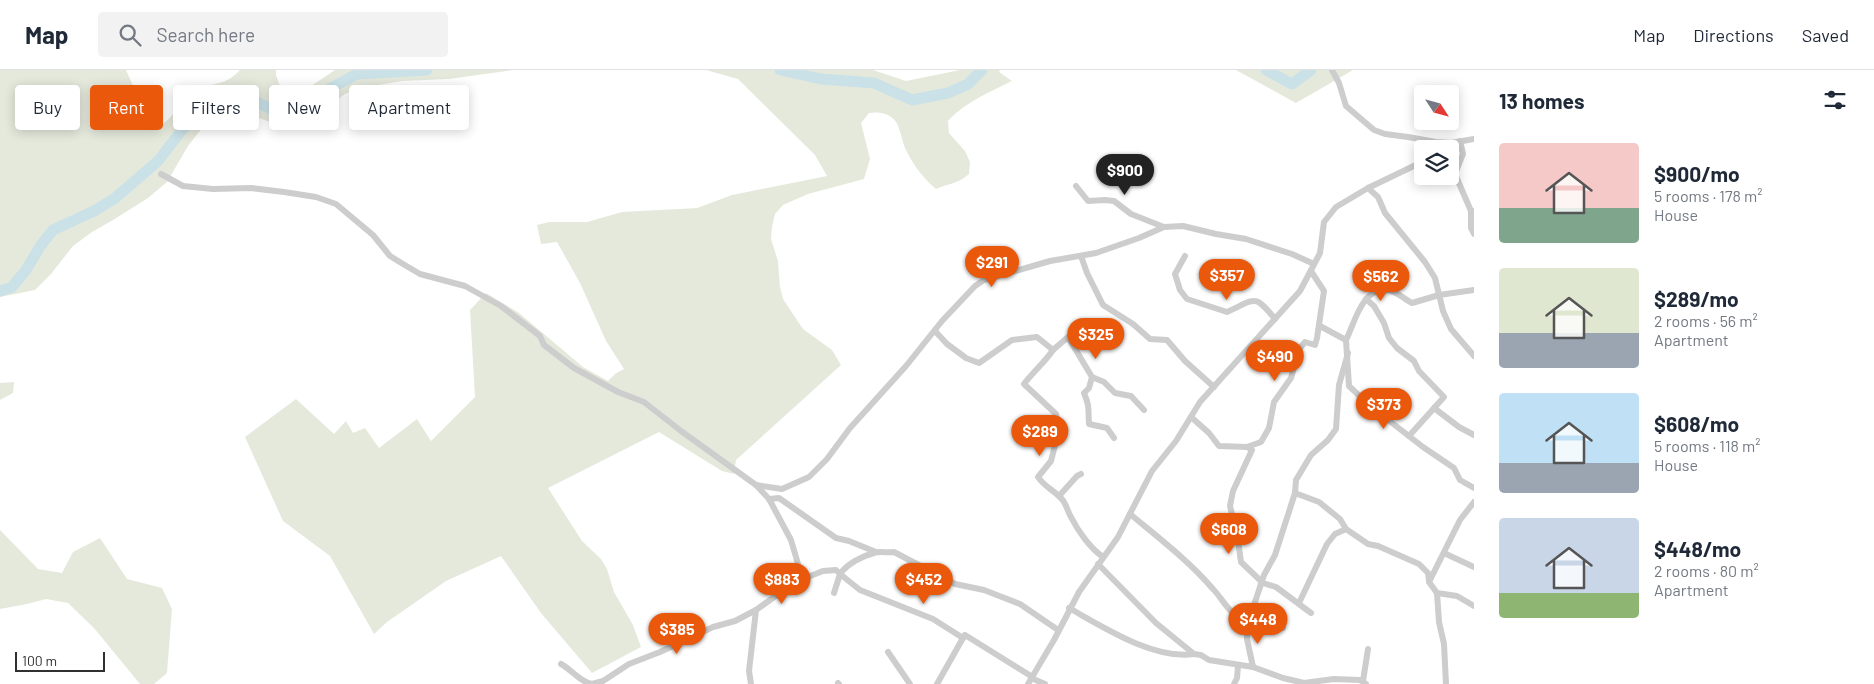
<!DOCTYPE html>
<html lang="en">
<head>
<meta charset="utf-8">
<style>
  body { margin:0; font-family:Barlow,sans-serif; background:#f2f2f3; color:#1f2937; height:100vh; display:flex; flex-direction:column; font-size:19px; white-space:nowrap }
  * { box-sizing:border-box; margin:0 }
  p { font-size:16px; color:#747a83 }
  .icon { flex:none; width:28px; height:28px; fill:none; stroke:currentColor; stroke-width:2; stroke-linecap:round; stroke-linejoin:round }
  .map { position:relative; flex:1; overflow:hidden }
  .side { display:flex; flex-direction:column; background:#fff; width:400px }
  .side>* { flex:none }
  .guide { position:absolute; left:15px; top:15px; width:475px; height:45px; display:flex; gap:10px }
  .needle { width:32px; rotate:126deg }
  .controls { position:absolute; left:1414px; top:15px; display:grid; gap:10px }
  .controls a { display:grid; place-items:center; width:45px; height:45px; border-radius:5px; background:#fff; box-shadow:0 2px 12px #0003; font-size:25px }
  .scale { position:absolute; left:15px; bottom:12px; width:90px; box-sizing:border-box; padding-left:5px; border:2px solid #303030; border-top:0; font-size:14px; line-height:18px; white-space:nowrap; color:#303030; -webkit-text-stroke:4px #fff; paint-order:stroke }
  .price { position:absolute; translate:-50% -42px; padding:0 11px; border-radius:18px; background:#ea580c; color:#fff; font-size:16px; line-height:32px; filter:drop-shadow(0 1px 2px #0008) }
  .price::after { content:''; position:absolute; left:50%; top:30px; width:15px; height:11px; margin-left:-8px; background:inherit; clip-path:polygon(0 0,100% 0,50% 100%) }
  .price.current { background:#222; color:#fff }
  ul { padding:0; list-style:none }
  li { display:flex; align-items:center; gap:15px; height:125px; padding:0 25px }
  li span { display:grid; place-items:center; flex:none; width:140px; height:100px; border-radius:5px; color:#555 }
  li>.icon { margin-inline-start:auto }
  span .icon { width:60px; height:60px; fill:#fffc; stroke-width:1 }
  li b { font-size:21px }
  h2 { display:flex; justify-content:space-between; align-items:center; height:60px; padding:0 25px; font-size:21px }
  .tag { padding:0 18px; border-radius:5px; background:#fff; box-shadow:0 2px 12px #0003; font-size:18px; line-height:45px }
  .tag.current { background:#ea580c; color:#fff }
  header { display:flex; align-items:center; gap:30px; box-sizing:border-box; height:70px; padding:0 25px; background:#fff; border-bottom:1px solid #e0e1e3 }
  header strong { font-size:24px }
  nav { display:flex; gap:28px; margin-inline-start:auto; font-size:18px }
  .search { width:350px; height:45px; background:#f2f2f3; display:flex; align-items:center; gap:12px; box-sizing:border-box; padding:0 18px; border-radius:5px; color:#747a83; font-size:19px }
  main { display:flex; flex:1; min-height:0 }
  .map>svg:first-child { display:block }
  .green { fill:#e5e9dc }
  .lines { fill:none; stroke-linecap:round; stroke-linejoin:round }
  .river { stroke:#cae1e8; stroke-width:11 }
  .minor { stroke:#cdcdcd; stroke-width:6 }
</style>
</head>
<body>
<header>
<strong>Map</strong>
<div class="search"><svg class="icon" aria-label="search" viewBox="0 0 24 24"><circle cx="10" cy="10" r="6"/><path d="M15 15l6 6"/></svg>Search here</div>
<nav><a>Map</a><a>Directions</a><a>Saved</a></nav>
</header>
<main>
<div class="map">
<svg width="1474" height="614" viewBox="0 0 1474 614">
  <rect width="100%" height="100%" fill="#fff"/>
  <g class="green">
    <path d="M0,0H126L138,27L156,53L163,54C176,44 183,27 197,20C215,11 224,17 240,0H276V5L280,16L290,22H302L335,0H514L449,9L402,11L355,19L345,24L315,46L292,51L279,52L267,51L245,43L220,42L210,48L188,76L167,112L148,128L113,150L92,162L73,176L51,204L35,220L0,227Z"/>
    <path d="M706,0H873L906,11L960,0H1000L999,2L1012,11C990,22 965,32 948,51L949,63L965,81L970,92L969,104C958,114 950,113 936,119C924,109 914,96 907,82C901,72 901,53 891,47C884,42 877,42 869,43L861,53L870,89L864,109L808,124L783,135L775,144L772,157L771,169L778,191L780,217L783,229L803,259L832,280L841,295L736,390L734,404L722,401L659,362L548,418L582,471L601,489L607,499L614,522L633,555L641,577L592,603L541,543L501,486L446,511L387,552L374,564L330,486L283,451L245,367L296,329L334,364L346,351L353,363L365,358L379,378L417,349L431,371L475,327L470,240L486,223L519,243L583,297L608,311L615,304L624,299L606,271L580,213L557,172L541,174L537,155L549,152H587L622,142L697,138L732,125L827,106L815,85L738,9Z"/>
    <path d="M1236,0H1353L1296,33Z"/>
    <path d="M14,312L13,323L0,330V313Z"/>
    <path d="M0,460L38,499L62,503L73,482L100,468L127,509L162,518L172,539L167,603L154,614H140L94,558L68,533L46,529L27,534L0,539Z"/>
  </g>
  <g class="lines">
    <g class="river">
      <path d="M780,0L821,9L874,13L912,30L948,23L968,14L982,0"/>
      <path d="M1266,0L1292,14L1311,0"/>
      <path d="M0,221L12,217L26,200L41,175L53,160L94,141L114,129L158,91L185,56L202,41L222,28H248L282,44L293,43L329,19L357,4L427,0"/>
    </g>
    <g class="minor">
      <path d="M1332,0L1339,13L1346,36L1374,60L1385,64L1408,67L1436,72L1451,73"/>
      <path d="M1460,71L1463,84L1455,104L1471,141H1474"/>
      <path d="M1443,79L1451,73L1474,69"/>
      <path d="M161,104L183,116L213,119L251,118L284,122L316,127L336,134L373,165L390,186L403,194L420,204L465,216L501,236L540,266L544,275L574,298L618,322L644,332L681,361L756,415L769,429L791,470L798,494L795,512"/>
      <path d="M1076,116L1088,131L1105,130L1114,131L1131,144L1164,157"/>
      <path d="M1368,118L1378,127L1385,143L1425,192L1435,208L1443,241L1451,259L1474,286"/>
      <path d="M1471,141V158L1474,164"/>
      <path d="M1081,186L1087,203L1103,235L1133,254L1150,269L1167,270L1185,291L1214,317"/>
      <path d="M1185,186L1175,204L1180,220L1187,229L1227,242C1256,229 1254,223 1275,249"/>
      <path d="M1366,229L1374,236L1384,253L1389,268L1397,278L1414,291L1419,301L1444,327L1409,366"/>
      <path d="M1320,256L1346,270C1355,252 1362,217 1388,220C1396,221 1404,229 1412,233L1439,225L1474,220"/>
      <path d="M935,261L947,274L966,288L979,293L1012,270L1037,267L1053,280L1068,267L1092,307L1104,312L1115,323L1131,326L1144,340"/>
      <path d="M1346,270L1349,316L1369,335L1423,377L1454,398L1460,410L1474,418"/>
      <path d="M1053,280C1045,292 1033,302 1024,314L1056,344L1059,360L1051,391L1038,407C1045,418 1058,422 1064,432C1067,437 1068,442 1071,447C1078,461 1090,478 1103,487"/>
      <path d="M1092,307L1089,318L1084,323C1090,337 1088,340 1089,354L1107,358L1114,368"/>
      <path d="M1434,338L1459,357L1474,365"/>
      <path d="M1191,347L1209,363L1219,376L1247,377L1261,372L1269,358L1274,332L1291,308L1300,278L1305,272L1315,275L1317,268L1324,221L1311,201"/>
      <path d="M1247,377L1252,380L1233,421L1230,436L1237,464L1241,492L1263,513L1276,517L1311,543"/>
      <path d="M756,415L782,419L809,407L827,389L850,358L906,296L942,251L975,216L984,210L1050,191L1096,183L1139,168L1164,157L1183,156L1216,164L1246,169L1292,184L1314,194"/>
      <path d="M1295,423L1319,432L1340,449L1346,459L1368,474L1378,476L1419,494L1428,503L1429,510"/>
      <path d="M1059,426L1077,406L1081,404"/>
      <path d="M769,429L779,428L836,468L849,471L876,482"/>
      <path d="M1130,444C1159,468 1189,491 1213,519C1220,526 1225,536 1233,543C1242,551 1266,560 1279,556L1283,558"/>
      <path d="M1444,483L1474,497"/>
      <path d="M1098,494L1156,553L1194,584L1201,585L1209,590L1253,597L1283,608L1304,613L1334,609L1360,610L1366,614"/>
      <path d="M834,523L840,504L860,520L933,549L963,568L965,565L1031,606"/>
      <path d="M1437,523L1457,526L1474,536"/>
      <path d="M1299,533L1327,474L1335,464L1346,459"/>
      <path d="M1069,538C1103,557 1154,590 1194,584"/>
      <path d="M888,582L910,614"/>
      <path d="M561,594C572,600 580,612 592,614"/>
      <path d="M1253,597L1247,569V556L1264,505L1275,485L1295,423L1296,410L1311,385L1328,370L1336,359L1339,315L1348,283"/>
      <path d="M1031,608L1045,614"/>
      <path d="M1363,611L1368,579"/>
      <path d="M838,613L839,614"/>
      <path d="M592,614L603,611L629,594L660,582L713,557L735,551L756,540L795,512L823,501L836,500L840,504C847,494 862,486 874,483C880,481 887,483 894,482L955,514L984,520L1020,534L1058,560"/>
      <path d="M751,614L749,601L756,540"/>
      <path d="M937,614L963,568"/>
      <path d="M1028,614L1054,570L1079,522L1118,467L1152,401L1176,371L1200,332L1300,221L1320,183L1324,152L1336,137L1368,118L1422,92"/>
      <path d="M1234,614L1237,608L1238,596"/>
      <path d="M1446,614L1444,574L1439,552L1437,523L1429,512L1460,450L1474,432"/>
    </g>
  </g>
</svg>
<div class="controls">
<a><svg class="needle" viewBox="-14 -14 28 28"><path d="M0-13l5 13h-10z" fill="#e53935"/><path d="M0 13l5-13h-10z" fill="#747a83"/></svg></a>
<a><svg class="icon" aria-label="layers" viewBox="0 0 24 24"><path d="M12 4l9 5-9 5-9-5zM3 14l9 5 9-5"/></svg></a>
</div>
<div class="scale">100 m</div>
<b class="price current" style="left:1125px;top:126px">$900</b>
<b class="price" style="left:992px;top:218px">$291</b>
<b class="price" style="left:1227px;top:231px">$357</b>
<b class="price" style="left:1381px;top:232px">$562</b>
<b class="price" style="left:1096px;top:290px">$325</b>
<b class="price" style="left:1275px;top:312px">$490</b>
<b class="price" style="left:1384px;top:360px">$373</b>
<b class="price" style="left:1040px;top:387px">$289</b>
<b class="price" style="left:1229px;top:485px">$608</b>
<b class="price" style="left:782px;top:535px">$883</b>
<b class="price" style="left:924px;top:535px">$452</b>
<b class="price" style="left:1258px;top:575px">$448</b>
<b class="price" style="left:677px;top:585px">$385</b>
<div class="guide">
<a class="tag">Buy</a>
<a class="tag current">Rent</a>
<a class="tag">Filters</a>
<a class="tag">New</a>
<a class="tag">Apartment</a>
</div>
</div>
<section class="side">
<h2>13 homes<svg class="icon" aria-label="filters" viewBox="0 0 24 24"><path d="M4 7h16M4 17h16"/><circle cx="9" cy="7" r="2"/><circle cx="15" cy="17" r="2"/></svg></h2>
<ul>
<li><span style="background:linear-gradient(#f6c9c9 65%,#7fa58c 0)"><svg class="icon" aria-label="home" viewBox="0 0 24 24"><path d="M3 11l9-7 9 7M6 9v11h12V9"/></svg></span><div><b>$900/mo</b><p>5 rooms · 178 m²</p><p>House</p></div></li>
<li><span style="background:linear-gradient(#dfe7d0 65%,#9aa5b1 0)"><svg class="icon" aria-label="home" viewBox="0 0 24 24"><path d="M3 11l9-7 9 7M6 9v11h12V9"/></svg></span><div><b>$289/mo</b><p>2 rooms · 56 m²</p><p>Apartment</p></div></li>
<li><span style="background:linear-gradient(#bfe0f5 70%,#9aa5b1 0)"><svg class="icon" aria-label="home" viewBox="0 0 24 24"><path d="M3 11l9-7 9 7M6 9v11h12V9"/></svg></span><div><b>$608/mo</b><p>5 rooms · 118 m²</p><p>House</p></div></li>
<li><span style="background:linear-gradient(#c9d6e8 75%,#8fb573 0)"><svg class="icon" aria-label="home" viewBox="0 0 24 24"><path d="M3 11l9-7 9 7M6 9v11h12V9"/></svg></span><div><b>$448/mo</b><p>2 rooms · 80 m²</p><p>Apartment</p></div></li>
</ul>
</section>
</main>
</body>
</html>
